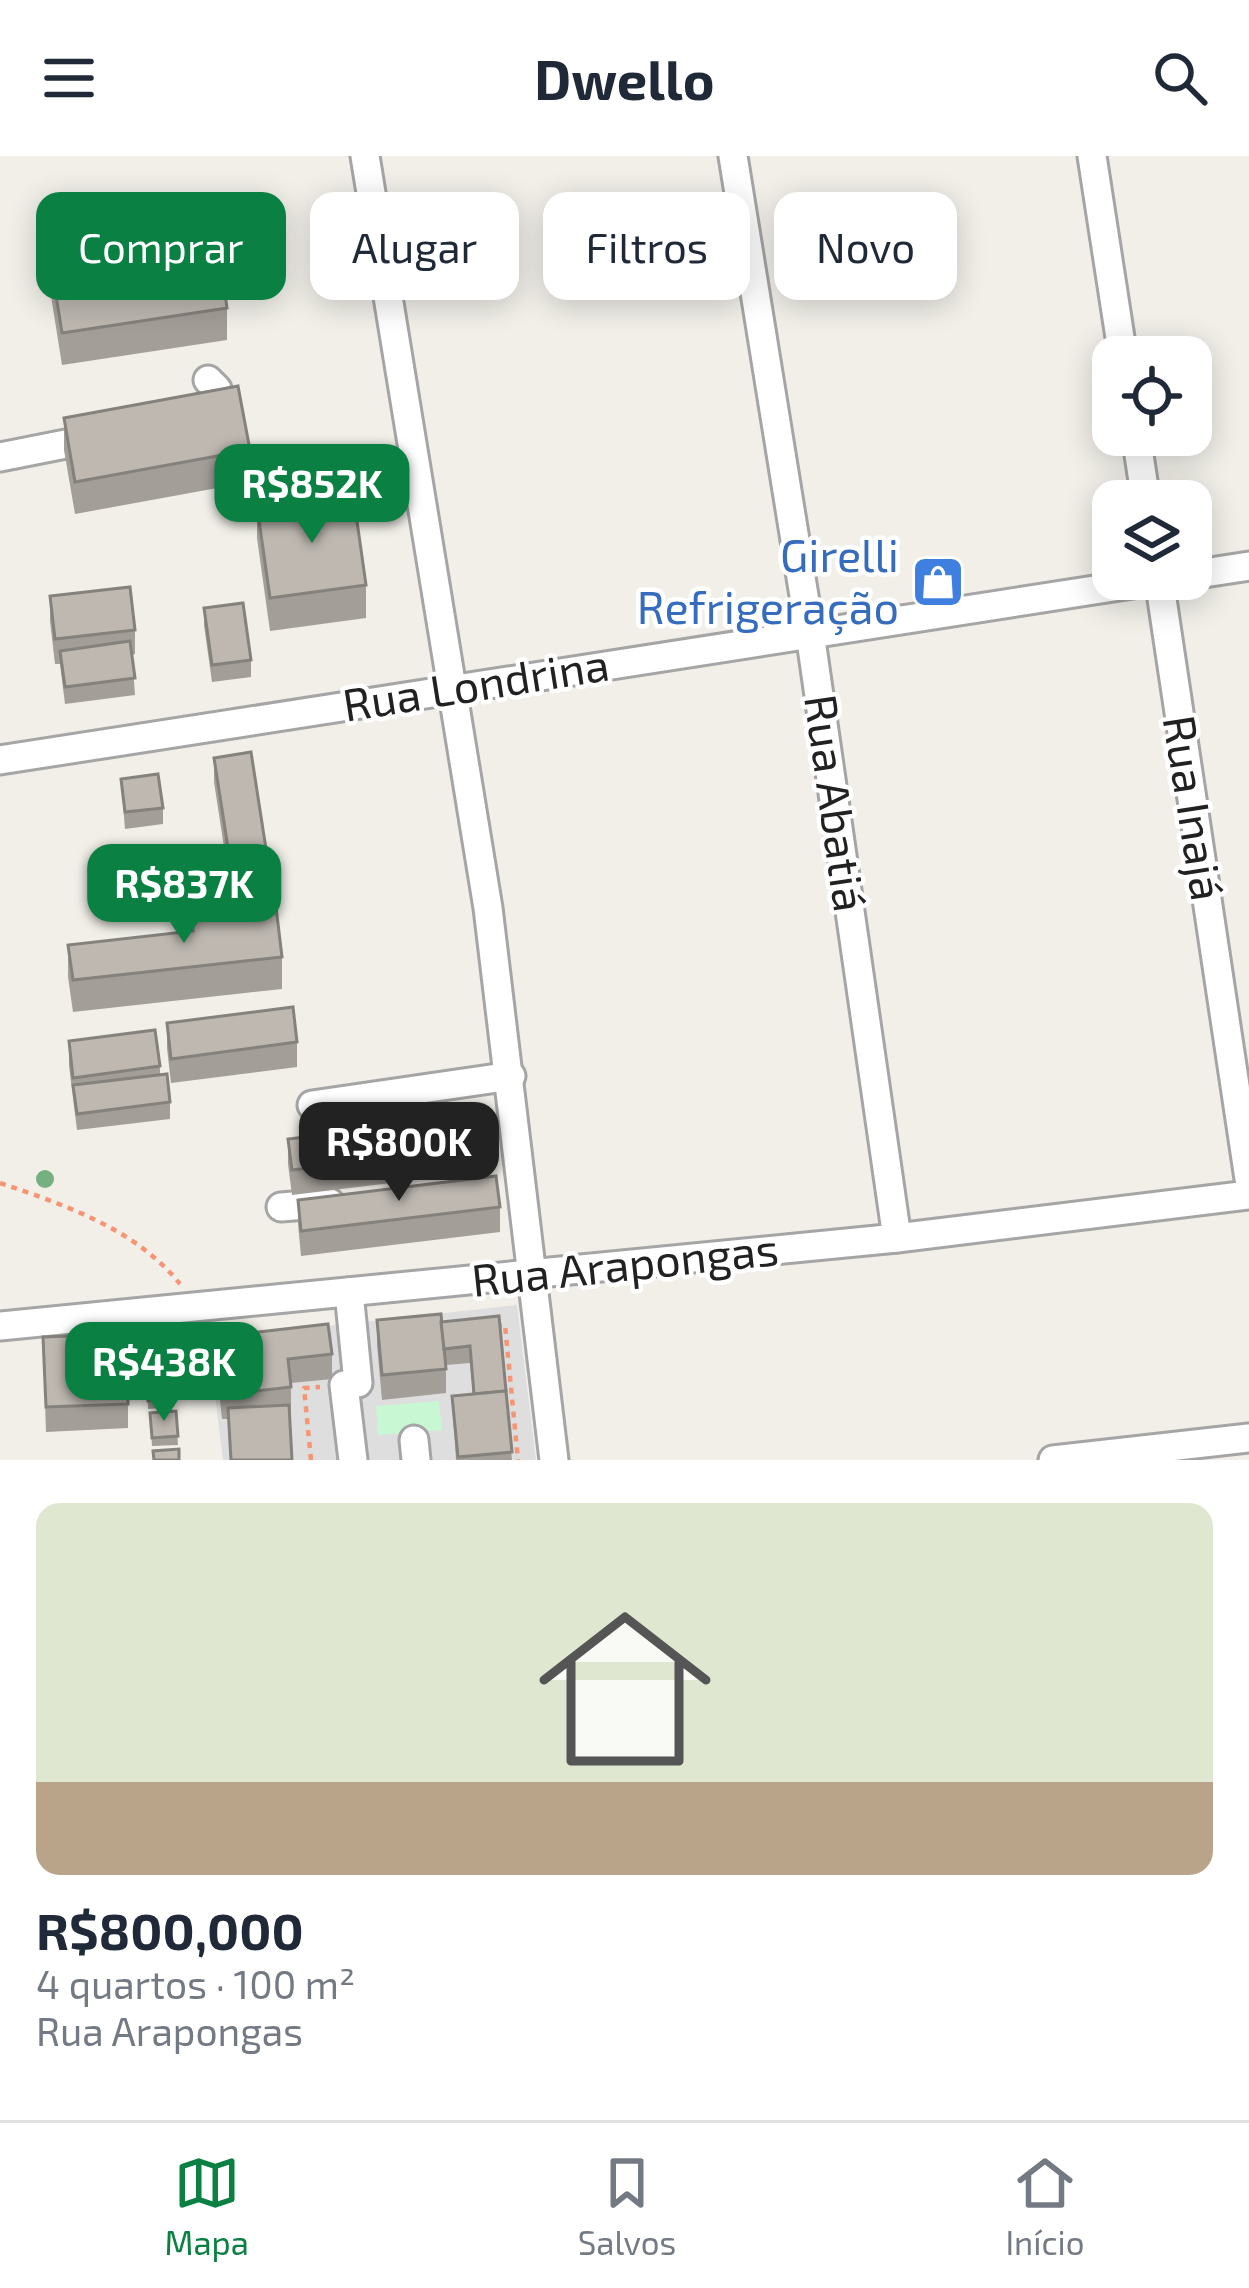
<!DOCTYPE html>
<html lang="pt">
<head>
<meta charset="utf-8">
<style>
  body { margin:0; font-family:"Exo 2",sans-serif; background:#f6f6f7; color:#1f2937; height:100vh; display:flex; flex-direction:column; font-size:45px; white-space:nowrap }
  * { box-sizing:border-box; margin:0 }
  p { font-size:39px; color:#747a83 }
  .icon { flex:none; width:66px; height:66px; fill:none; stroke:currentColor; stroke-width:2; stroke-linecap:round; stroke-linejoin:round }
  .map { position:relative; height:1304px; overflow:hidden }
  .side { display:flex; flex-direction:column; background:#fff; flex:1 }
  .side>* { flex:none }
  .guide { position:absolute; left:36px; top:36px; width:1179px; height:108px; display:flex; gap:24px }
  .fabs { position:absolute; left:1092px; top:180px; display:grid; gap:24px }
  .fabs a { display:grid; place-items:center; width:120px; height:120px; border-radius:24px; background:#fff; box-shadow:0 6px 30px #0003; font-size:60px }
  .price { position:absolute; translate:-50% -102px; padding:0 27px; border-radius:24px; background:#0b8043; color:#fff; font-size:39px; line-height:78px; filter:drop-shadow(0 3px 6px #0008) }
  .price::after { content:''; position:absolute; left:50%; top:72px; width:36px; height:27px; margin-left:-18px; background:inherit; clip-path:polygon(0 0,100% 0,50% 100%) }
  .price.selected { background:#222; color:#fff }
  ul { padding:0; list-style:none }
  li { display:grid; align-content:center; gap:24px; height:636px; padding:0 36px }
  li span { display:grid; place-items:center; height:372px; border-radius:24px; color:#555 }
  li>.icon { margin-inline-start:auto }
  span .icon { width:216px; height:216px; fill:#fffc; stroke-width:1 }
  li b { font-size:51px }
  .tag { padding:0 42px; border-radius:24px; background:#fff; box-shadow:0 6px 30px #0003; font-size:42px; line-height:108px }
  .tag.selected { background:#0b8043; color:#fff }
  header { display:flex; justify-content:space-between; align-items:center; height:156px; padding:0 36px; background:#fff; font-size:54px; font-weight:700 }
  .dock { display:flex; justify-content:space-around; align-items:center; height:168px; border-top:3px solid #e0e1e3; background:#fff; font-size:33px; color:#747a83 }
  .dock a { display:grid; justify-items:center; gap:6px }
  .dock .selected { color:#0b8043 }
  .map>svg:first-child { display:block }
  .residential { fill:#dfdede }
  .park { fill:#c7f8d3 }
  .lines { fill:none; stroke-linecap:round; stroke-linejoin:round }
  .minor-casing { stroke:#a5a5a5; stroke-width:33 }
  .path { stroke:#f59574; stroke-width:4.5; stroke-dasharray:6 6; stroke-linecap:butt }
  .minor { stroke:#fff; stroke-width:27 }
  .tree { fill:#75b180 }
  .wall { fill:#a39e98 }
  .building { fill:#beb8b1; stroke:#85817c; stroke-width:3 }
  .labels { text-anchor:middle; stroke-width:9; stroke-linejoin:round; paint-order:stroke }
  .shop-label { font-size:45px; fill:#366cbe; stroke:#fff; text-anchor:end }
  .street-label { font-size:45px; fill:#212121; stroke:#fff }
</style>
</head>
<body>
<header><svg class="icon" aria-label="menu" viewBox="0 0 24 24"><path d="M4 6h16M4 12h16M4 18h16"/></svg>Dwello<svg class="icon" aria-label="search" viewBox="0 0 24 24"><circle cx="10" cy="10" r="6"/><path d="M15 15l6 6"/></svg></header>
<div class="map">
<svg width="1249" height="1304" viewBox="0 0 1249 1304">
  <rect width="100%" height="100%" fill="#f1efe8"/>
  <path class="residential" d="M517,1149L536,1304H223L208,1183Z"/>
  <path class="park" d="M439,1245L442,1274L378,1279L376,1250Z"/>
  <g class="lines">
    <g class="minor-casing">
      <g id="minor">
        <path d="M365,0L488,752L554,1304"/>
        <path d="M733,0L810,477L897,1082"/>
        <path d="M1092,0L1123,201"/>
        <path d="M204,260L213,258L219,249L217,233L208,224"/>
        <path d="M1136,279L1146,345"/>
        <path d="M0,301L96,282"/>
        <path d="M1191,419L1249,410"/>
        <path d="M1159,423L1249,1023"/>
        <path d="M0,604L1165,423"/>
        <path d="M312,949L511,920"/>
        <path d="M281,1051L330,1047"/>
        <path d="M349,1136L358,1227L344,1229L353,1304"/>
        <path d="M0,1170L897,1082L1249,1039"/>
        <path d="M414,1284L416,1304"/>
        <path d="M1053,1304L1249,1282"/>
      </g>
    </g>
    <g class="path">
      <path d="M0,1027C65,1049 136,1073 180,1128"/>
      <path d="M496,1170L505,1169L518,1304"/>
      <path d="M311,1304L304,1232L320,1231"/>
    </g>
    <use href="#minor" class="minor"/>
  </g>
  <circle class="tree" cx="45" cy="1023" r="9"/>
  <g class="wall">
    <path d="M51,107L227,152V184L62,209L51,140Z"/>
    <path d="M64,262L250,294V326L75,358L64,294Z"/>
    <path d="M257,350L366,429V462L270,475L257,382Z"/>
    <path d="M50,440L135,474V498L132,499L135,539L65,548L60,508H55L50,465Z"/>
    <path d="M204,452L251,504V521L212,526L204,469Z"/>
    <path d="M214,602L282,801V833L73,856L68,821V789L192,775V761L234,756L214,626Z"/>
    <path d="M121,623L163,652V668L125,673Z"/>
    <path d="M167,867L297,886V911L171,927L167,892Z"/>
    <path d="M69,885L160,910V919L170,946V963L77,974L69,910Z"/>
    <path d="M288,983L490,990V1015L292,1039L288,1008Z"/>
    <path d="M298,1044L500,1051V1076L301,1100L298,1068Z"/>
    <path d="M499,1160L512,1304H456L452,1240L473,1238L470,1207L446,1209V1237L382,1244L377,1189V1164L441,1166Z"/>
    <path d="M43,1181L128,1248V1272L46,1276Z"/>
    <path d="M216,1181L332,1198V1223L291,1227V1256H289L292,1304H230L228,1263H222L216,1206Z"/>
    <path d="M172,1217L174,1251L148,1253L147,1219Z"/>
    <path d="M176,1255L178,1289L152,1290L150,1257Z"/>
  </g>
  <g class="building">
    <path d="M217,82L227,152L62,177L51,107Z"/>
    <path d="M238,230L250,294L75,326L64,262Z"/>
    <path d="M353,337L366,429L270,442L257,350Z"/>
    <path d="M130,431L135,474L55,483L50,440Z"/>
    <path d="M243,447L251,504L212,509L204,452Z"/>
    <path d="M130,485L135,522L65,531L60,495Z"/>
    <path d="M251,596L275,751L238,756L214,602Z"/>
    <path d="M158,618L163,652L125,656L121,623Z"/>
    <path d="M276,751L282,801L73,824L68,789L193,775L192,761Z"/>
    <path d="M293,851L297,886L171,903L167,867Z"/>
    <path d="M155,874L160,910L73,922L69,885Z"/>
    <path d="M167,918L170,946L77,958L73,929Z"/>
    <path d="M487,959L490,990L292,1014L288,983Z"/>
    <path d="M496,1020L500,1051L301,1075L298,1044Z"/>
    <path d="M441,1158L446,1213L382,1219L377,1164Z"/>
    <path d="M499,1160L506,1235L474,1238L470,1190L444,1193L441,1166Z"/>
    <path d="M328,1168L332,1198L288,1203L291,1231L222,1239L216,1181Z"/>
    <path d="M125,1178L128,1248L46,1251L43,1181Z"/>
    <path d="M172,1217L174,1243L148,1245L147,1219Z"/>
    <path d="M506,1235L512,1296L458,1301L452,1240Z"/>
    <path d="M289,1249L292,1304H231L228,1252Z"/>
    <path d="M176,1255L178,1280L152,1282L150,1257Z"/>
    <path d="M179,1293V1304H154L153,1295Z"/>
  </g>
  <defs>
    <g id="shop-square" transform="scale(2.7)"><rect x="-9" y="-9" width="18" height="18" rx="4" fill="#3f7fe0" stroke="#fff"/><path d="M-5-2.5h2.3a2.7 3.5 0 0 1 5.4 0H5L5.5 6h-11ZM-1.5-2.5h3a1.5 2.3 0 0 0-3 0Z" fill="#fff"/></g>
  </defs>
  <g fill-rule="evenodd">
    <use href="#shop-square" x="938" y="426"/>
  </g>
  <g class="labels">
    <g class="shop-label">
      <text x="899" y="416">Girelli<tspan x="899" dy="52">Refrigeração</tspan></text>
    </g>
    <g class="street-label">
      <text transform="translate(476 529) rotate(-9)" y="16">Rua Londrina</text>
      <text transform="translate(835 647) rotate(82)" y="16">Rua Abatiá</text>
      <text transform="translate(1193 652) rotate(81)" y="16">Rua Inajá</text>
      <text transform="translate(625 1109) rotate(-6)" y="16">Rua Arapongas</text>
    </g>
  </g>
</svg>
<div class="fabs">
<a><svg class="icon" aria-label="locate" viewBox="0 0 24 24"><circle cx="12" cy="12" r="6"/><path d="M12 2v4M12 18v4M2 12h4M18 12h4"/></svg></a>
<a><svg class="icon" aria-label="layers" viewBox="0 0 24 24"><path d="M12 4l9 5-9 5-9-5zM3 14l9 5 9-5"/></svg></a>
</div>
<b class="price" style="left:312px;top:390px">R$852K</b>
<b class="price" style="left:184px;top:790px">R$837K</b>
<b class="price selected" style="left:399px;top:1048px">R$800K</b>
<b class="price" style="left:164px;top:1268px">R$438K</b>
<div class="guide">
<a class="tag selected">Comprar</a>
<a class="tag">Alugar</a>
<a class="tag">Filtros</a>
<a class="tag">Novo</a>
</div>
</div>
<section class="side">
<ul>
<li><span style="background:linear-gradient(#dfe7d0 75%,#b9a48a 0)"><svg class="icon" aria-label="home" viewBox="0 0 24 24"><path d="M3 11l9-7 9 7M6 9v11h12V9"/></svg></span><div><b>R$800,000</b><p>4 quartos · 100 m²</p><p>Rua Arapongas</p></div></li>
</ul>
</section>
<nav class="dock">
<a class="selected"><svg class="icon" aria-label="map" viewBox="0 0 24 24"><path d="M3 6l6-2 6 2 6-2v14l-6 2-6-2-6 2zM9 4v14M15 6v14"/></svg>Mapa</a>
<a><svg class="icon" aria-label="saved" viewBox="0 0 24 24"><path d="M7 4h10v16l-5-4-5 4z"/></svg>Salvos</a>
<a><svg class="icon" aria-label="home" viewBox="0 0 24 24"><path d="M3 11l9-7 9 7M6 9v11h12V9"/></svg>Início</a>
</nav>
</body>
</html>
